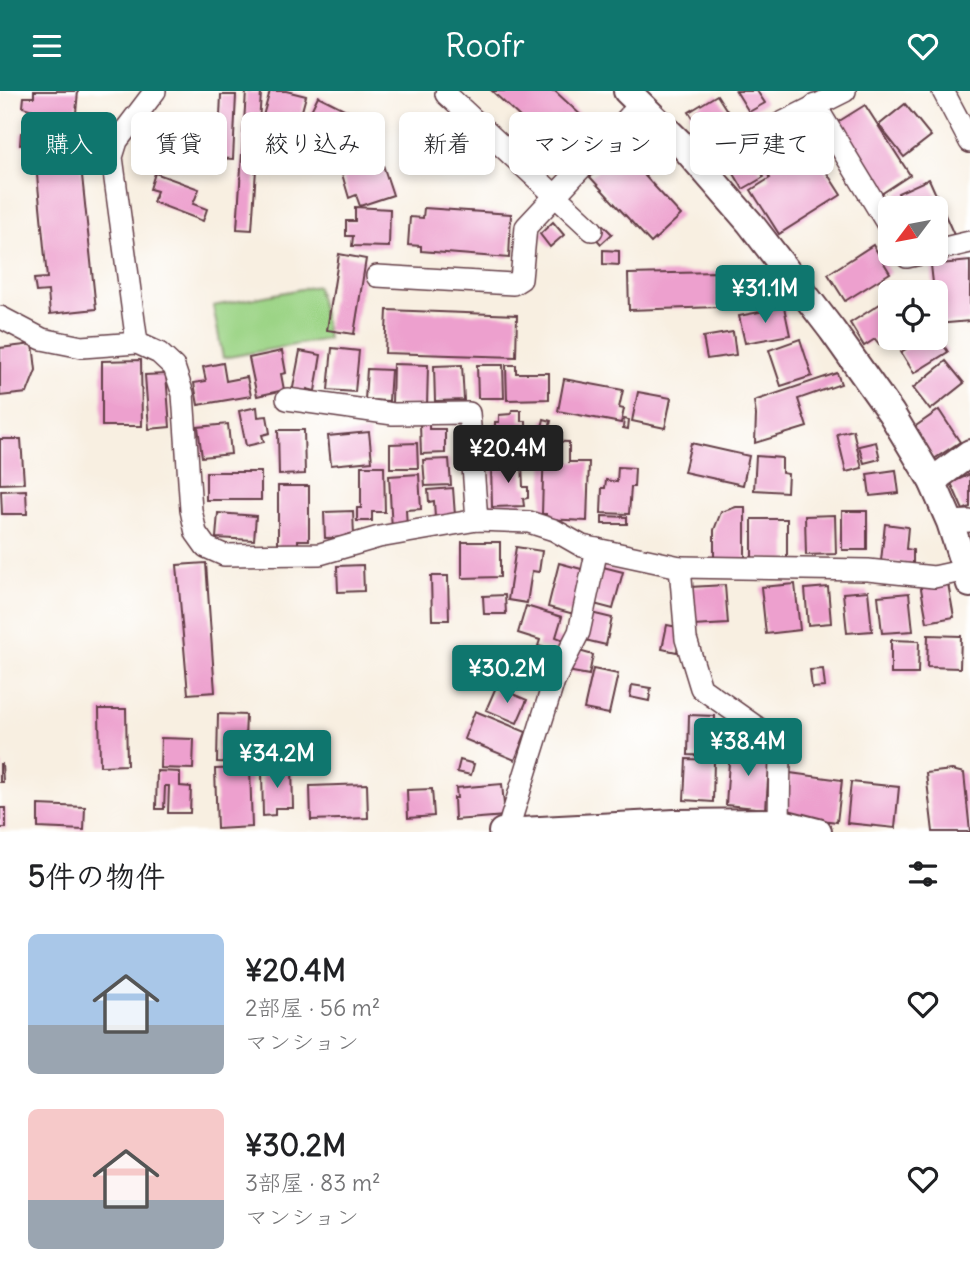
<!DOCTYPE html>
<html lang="ja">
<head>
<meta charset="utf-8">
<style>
  body { margin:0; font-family:Delius,"Klee One",sans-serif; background:#f6f6f6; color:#202124; height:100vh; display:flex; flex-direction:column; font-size:26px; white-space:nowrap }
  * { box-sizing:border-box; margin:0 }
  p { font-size:23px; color:#757577 }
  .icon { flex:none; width:38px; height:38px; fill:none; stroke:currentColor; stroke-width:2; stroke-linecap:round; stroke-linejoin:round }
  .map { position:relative; height:741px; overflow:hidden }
  .sheet { display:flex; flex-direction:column; background:#fff; flex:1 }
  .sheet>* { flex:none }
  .hud { position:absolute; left:21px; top:21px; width:929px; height:63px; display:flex; gap:14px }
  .needle { width:46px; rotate:238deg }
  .buttons { position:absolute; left:878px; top:105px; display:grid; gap:14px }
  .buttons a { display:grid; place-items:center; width:70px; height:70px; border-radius:10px; background:#fff; box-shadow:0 4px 10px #0003; font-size:35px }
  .price { position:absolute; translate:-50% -60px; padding:0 16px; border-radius:7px; background:#0f766e; color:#fff; font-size:23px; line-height:46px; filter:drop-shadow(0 2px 4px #0008) }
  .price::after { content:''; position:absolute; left:50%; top:42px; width:21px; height:16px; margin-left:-10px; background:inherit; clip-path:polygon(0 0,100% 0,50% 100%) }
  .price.on { background:#222; color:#fff }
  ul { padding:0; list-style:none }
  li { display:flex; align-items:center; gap:21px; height:175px; padding:0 28px }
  li span { display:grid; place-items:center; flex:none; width:196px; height:140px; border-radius:10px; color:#555 }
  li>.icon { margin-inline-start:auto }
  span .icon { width:84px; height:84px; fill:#fffc; stroke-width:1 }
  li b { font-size:30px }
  h2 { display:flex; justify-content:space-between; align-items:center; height:84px; padding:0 28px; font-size:30px }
  .pill { padding:0 24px; border-radius:10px; background:#fff; box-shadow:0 4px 10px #0003; font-size:24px; line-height:63px }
  .pill.on { background:#0f766e; color:#fff }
  header { display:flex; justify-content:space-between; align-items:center; height:91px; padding:0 28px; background:#0f766e; color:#fff; font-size:32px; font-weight:600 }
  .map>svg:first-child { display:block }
  .green { fill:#9cd486; stroke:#737a58; stroke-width:2 }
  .building { fill:#eda0ce }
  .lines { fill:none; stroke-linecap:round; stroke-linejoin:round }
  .minor-casing { stroke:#643e46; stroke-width:24 }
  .tertiary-casing { stroke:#643e46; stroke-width:30 }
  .minor { stroke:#fff; stroke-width:21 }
  .tertiary { stroke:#fff; stroke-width:26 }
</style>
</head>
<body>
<header><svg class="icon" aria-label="menu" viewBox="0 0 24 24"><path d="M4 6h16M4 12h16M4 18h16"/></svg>Roofr<svg class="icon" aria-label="heart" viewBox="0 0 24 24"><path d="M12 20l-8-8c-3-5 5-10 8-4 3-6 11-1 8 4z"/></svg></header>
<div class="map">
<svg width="970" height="741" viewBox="0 0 970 741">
  <rect width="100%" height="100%" fill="#fff"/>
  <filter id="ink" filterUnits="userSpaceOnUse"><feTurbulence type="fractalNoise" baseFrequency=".0143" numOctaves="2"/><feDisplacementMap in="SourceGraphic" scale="14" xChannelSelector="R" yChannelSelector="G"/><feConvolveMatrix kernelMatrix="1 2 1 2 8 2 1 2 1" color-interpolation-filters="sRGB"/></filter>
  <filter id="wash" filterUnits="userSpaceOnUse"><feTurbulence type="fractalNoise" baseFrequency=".00686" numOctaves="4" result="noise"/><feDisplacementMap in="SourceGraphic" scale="28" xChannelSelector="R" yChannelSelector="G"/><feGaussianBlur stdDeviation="1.57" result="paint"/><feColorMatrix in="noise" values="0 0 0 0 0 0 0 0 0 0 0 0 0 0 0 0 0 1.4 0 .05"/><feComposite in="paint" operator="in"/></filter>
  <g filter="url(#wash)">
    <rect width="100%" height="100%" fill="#f8efe1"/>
    <path class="green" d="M317,195L328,248L223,267L213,215Z"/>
    <g id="blocks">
      <g class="building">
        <path d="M34,0H78L76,22L43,23L44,39L77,37L96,218L50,223L48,200L36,201L34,188L47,187L34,53L20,54L21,42L35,40L33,19L23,16L24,6H34Z"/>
        <path d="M270,0H286L306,5L296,42L261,32Z"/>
        <path d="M492,0H555L600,42L570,73Z"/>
        <path d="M736,0H757L765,12L749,21Z"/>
        <path d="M246,1L261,2L252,139L237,138Z"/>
        <path d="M221,4H236L233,68L218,67L219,64L199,63V46L219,47Z"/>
        <path d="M717,4L731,26L703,43L689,21Z"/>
        <path d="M318,5L360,26L346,56L334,51L331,57L311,48L314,42L303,36Z"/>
        <path d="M905,13L931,45L904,66L879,34Z"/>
        <path d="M865,14L910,84L878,105L833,34Z"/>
        <path d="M800,40L841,104L779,143L751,99L770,87L757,67Z"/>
        <path d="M620,58L681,124L651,152L590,86Z"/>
        <path d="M747,58L764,86L743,98L727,71Z"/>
        <path d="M378,59L393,104L360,115L356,104L349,107L342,83L348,81L344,70Z"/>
        <path d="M155,82L199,98L193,113L207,118L203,130L153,111L157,100L150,98Z"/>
        <path d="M929,88L954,144L936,152V117H904L898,102Z"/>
        <path d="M355,116L390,118L389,156L352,155L353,145H346V130H355Z"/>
        <path d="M424,117L511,123L509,167L421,160V155L408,154L410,126L423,127Z"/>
        <path d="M553,131L564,144L550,156L540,143Z"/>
        <path d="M603,134L612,143L601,153L593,144Z"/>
        <path d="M873,154L890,182L845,210L828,183Z"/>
        <path d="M603,159L619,160V174L603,173Z"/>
        <path d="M339,163L366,168L354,243L327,239Z"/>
        <path d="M970,170V230L937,233L936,201H934L931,174Z"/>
        <path d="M758,180L762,206L726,211L722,186Z"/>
        <path d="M717,181L718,216L629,219L628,183Z"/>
        <path d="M891,206V246L879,253L875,248L864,255L850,232Z"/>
        <path d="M784,216L790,244L745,252L739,225Z"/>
        <path d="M387,219L517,224L516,266L385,262Z"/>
        <path d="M733,241L736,264L707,268L703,246Z"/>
        <path d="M936,242L948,261L914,282L901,261L924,247H936Z"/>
        <path d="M800,248L812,285L781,295L769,259Z"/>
        <path d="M33,253L36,279L27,302L0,305V257Z"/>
        <path d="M332,257L359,260L355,301L328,299Z"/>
        <path d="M282,260L286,282L281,283L284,299L257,305L249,267Z"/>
        <path d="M300,260L321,264L315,300L307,298L305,305L292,302Z"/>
        <path d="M141,269L142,335H102V270Z"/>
        <path d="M946,270L964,292L930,319L913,297Z"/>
        <path d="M223,272L226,290L247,286L251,305L198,314L194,292L206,290L203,276Z"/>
        <path d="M393,273L428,274L427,315L392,313Z"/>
        <path d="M462,274L464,309L435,310L434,275Z"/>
        <path d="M477,274H503L504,307H478Z"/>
        <path d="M506,274H516V282H549V308L507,309Z"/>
        <path d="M367,278L391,279L389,310L365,309Z"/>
        <path d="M837,282L841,293L798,308L807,336L755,352L756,324L754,310Z"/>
        <path d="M166,283L170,336L149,338L145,284Z"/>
        <path d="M564,288L623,299L619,317L624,318L621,332L558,320Z"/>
        <path d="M638,301L671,307L665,337L632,330Z"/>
        <path d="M257,316L258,326L267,325L270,342L262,344L264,351L246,355L239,320Z"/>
        <path d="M512,319H521V330H526V338H535V356H495V331H499V324L511,323Z"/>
        <path d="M939,319L960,351L934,368L913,337Z"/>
        <path d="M544,328L551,330L548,342L541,340Z"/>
        <path d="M624,328L629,329L628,338L623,337Z"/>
        <path d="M228,333L231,363L202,366L198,336Z"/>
        <path d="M420,333H429V338H445V362L421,363Z"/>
        <path d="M278,339H304L305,383L279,384Z"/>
        <path d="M853,339L862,377L846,381L837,343Z"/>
        <path d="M369,341L372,370L331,374L328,345Z"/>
        <path d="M0,348H21L24,392L0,393Z"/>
        <path d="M544,350L569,351V371H589L587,430L546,428V423H542Z"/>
        <path d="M876,351L880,368L864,372L859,355Z"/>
        <path d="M417,352L418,377H390V353Z"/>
        <path d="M691,352L749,365L743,394L684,381Z"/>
        <path d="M756,365L782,367V382L788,383L787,401L754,399Z"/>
        <path d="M449,368L451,394L425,395L423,369Z"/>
        <path d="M522,372L523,396H528V407L523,408L524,415L492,416L491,373Z"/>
        <path d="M361,375H384L385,421H372V430H357V417H361Z"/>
        <path d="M618,376L635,377L634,396H631L629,423L601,422L602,397H605L606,389L617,391Z"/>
        <path d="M896,379L899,402L870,405L867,383Z"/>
        <rect x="206" y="381" width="55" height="28"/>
        <path d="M419,383L421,418L406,419L407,438L392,439L389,385Z"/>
        <path d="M970,383V416L963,419L951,392Z"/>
        <path d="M278,395H309V449H298V462H278Z"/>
        <path d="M453,397L455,425L435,427L434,410L429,411L428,399Z"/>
        <path d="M26,399L27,423H2L1,400Z"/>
        <path d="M736,416H745V474H714V439L721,421Z"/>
        <path d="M353,420L354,446L325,447L324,421Z"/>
        <rect x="842" y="420" width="25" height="39"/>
        <path d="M218,422L256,425L254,449L216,447Z"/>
        <path d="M835,424L836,463L806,464L805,425Z"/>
        <path d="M602,425L627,426V433H602Z"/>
        <path d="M752,428H787V469L752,468Z"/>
        <path d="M885,433L908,436L906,458L913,459V473L881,470Z"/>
        <path d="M462,451H500V486L462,487Z"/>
        <path d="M516,456L542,460L539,481L532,480L527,512L508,509Z"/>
        <path d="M206,472L215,601L188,603L177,474Z"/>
        <path d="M559,472L585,479L574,523L548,516Z"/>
        <path d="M363,474L364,500L338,501L337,475Z"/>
        <path d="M603,476L623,481L613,518L594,513Z"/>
        <path d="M431,485H448L449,529H432Z"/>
        <path d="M947,487L954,526L927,531L920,492Z"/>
        <path d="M795,493L800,539L766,543L761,496Z"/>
        <path d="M725,494L728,533L693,535L690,496Z"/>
        <path d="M828,496L831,532L808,534L805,498Z"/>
        <path d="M868,500L872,540L847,542L843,502Z"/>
        <path d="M909,502L913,540L882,542L878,505Z"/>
        <path d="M505,504L506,523H484L483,505Z"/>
        <path d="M526,515L562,526L556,546L564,549L561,561L538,555L540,549L518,542Z"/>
        <path d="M591,522L612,527L606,554L585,549Z"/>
        <path d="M667,534L682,537L677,561L662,558Z"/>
        <path d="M928,544L961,545L960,577L927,576Z"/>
        <path d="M891,549L919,550L918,583H891Z"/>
        <path d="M572,558L593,564L589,584L567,580Z"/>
        <path d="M510,562L544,572L535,599L502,588Z"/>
        <path d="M593,578L618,583L609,623L584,618Z"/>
        <path d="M823,578L825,596L812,597L810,579Z"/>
        <path d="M632,594L651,597L649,610L630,606Z"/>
        <path d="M496,596L527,609L517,632L486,619Z"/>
        <path d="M99,618H126L127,674L100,675Z"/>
        <path d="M475,620L526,641L515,669L464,648Z"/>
        <path d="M218,623L246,624L244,672L217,671Z"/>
        <path d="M689,624L715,625L714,665L688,664Z"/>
        <path d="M161,647L194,648L193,678L160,677Z"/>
        <path d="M730,657L770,660L766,718L726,714Z"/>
        <path d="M686,668L714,669L713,711L684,709Z"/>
        <path d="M460,669L474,673L471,684L457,681Z"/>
        <path d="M0,673H2L3,691H0Z"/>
        <path d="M273,675H292L293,717H275V724L263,725L262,680H273Z"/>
        <path d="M250,677L252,736L217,738L215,678Z"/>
        <path d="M952,679L964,682L970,741H933L926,682Z"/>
        <path d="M157,680L180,681V695L191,696L190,722H168L169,695H165L164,718H156Z"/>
        <path d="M790,682L842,689L837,731L785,724Z"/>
        <path d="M851,691L899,696L895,737L847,732Z"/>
        <path d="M367,693L368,727L311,729L310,695Z"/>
        <path d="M502,693L505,725L455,729L454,707H457L456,697Z"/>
        <path d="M432,698L434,725L408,727L407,699Z"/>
        <path d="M38,714L85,716L84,739L38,737Z"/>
        <rect x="0" y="717" width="6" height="20"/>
      </g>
    </g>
  </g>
  <g filter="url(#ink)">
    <use href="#blocks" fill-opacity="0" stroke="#643e46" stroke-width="2"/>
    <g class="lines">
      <g class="minor-casing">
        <g id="minor">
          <path d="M943,0L970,51"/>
          <path d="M446,3L592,139"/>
          <path d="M815,14L891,139"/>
          <path d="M700,73L845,0"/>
          <path d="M936,159L970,151"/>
          <path d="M905,163L907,166L920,163"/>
          <path d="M377,185L513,193L521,188L526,136L641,13"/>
          <path d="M0,226L42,248L82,256L137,252L159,262L174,276L183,303L191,419L196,442L206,456L224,464L320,463L379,446L477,429L529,431L554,439L582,455L680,476L686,548L701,597L772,647L780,660L779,731"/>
          <path d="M137,252L112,66L117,50L155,0"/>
          <path d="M287,308L393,323L469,322L477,429"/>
          <path d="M950,431L970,430"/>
          <path d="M680,476L868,479L934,486L966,479"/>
          <path d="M507,741L554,590L579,541L597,458"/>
        </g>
      </g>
      <g class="tertiary-casing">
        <g id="tertiary">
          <path d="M627,0L684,56L750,132L832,239L891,322L932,390L950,431L970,493"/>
          <path d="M932,390L970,362"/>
          <path d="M502,741L675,732L779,731L818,741"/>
        </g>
      </g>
      <use href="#minor" class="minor"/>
      <use href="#tertiary" class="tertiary"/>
    </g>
  </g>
</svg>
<div class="buttons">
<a><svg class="needle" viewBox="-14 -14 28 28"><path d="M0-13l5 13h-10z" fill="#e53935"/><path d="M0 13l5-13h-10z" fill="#757577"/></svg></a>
<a><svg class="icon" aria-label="locate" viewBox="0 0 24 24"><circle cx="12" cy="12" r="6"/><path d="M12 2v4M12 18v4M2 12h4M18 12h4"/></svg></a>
</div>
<b class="price" style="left:765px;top:234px">¥31.1M</b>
<b class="price on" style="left:508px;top:394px">¥20.4M</b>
<b class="price" style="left:507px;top:614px">¥30.2M</b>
<b class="price" style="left:748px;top:687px">¥38.4M</b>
<b class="price" style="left:277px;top:699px">¥34.2M</b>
<div class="hud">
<a class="pill on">購入</a>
<a class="pill">賃貸</a>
<a class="pill">絞り込み</a>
<a class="pill">新着</a>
<a class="pill">マンション</a>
<a class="pill">一戸建て</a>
</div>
</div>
<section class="sheet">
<h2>5件の物件<svg class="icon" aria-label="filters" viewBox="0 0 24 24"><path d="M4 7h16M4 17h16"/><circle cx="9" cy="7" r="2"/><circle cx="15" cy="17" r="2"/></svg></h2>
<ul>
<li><span style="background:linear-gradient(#a9c7e8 65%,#9aa5b1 0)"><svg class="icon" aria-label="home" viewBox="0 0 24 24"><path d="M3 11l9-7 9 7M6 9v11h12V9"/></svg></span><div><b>¥20.4M</b><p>2部屋 · 56 m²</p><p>マンション</p></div><svg class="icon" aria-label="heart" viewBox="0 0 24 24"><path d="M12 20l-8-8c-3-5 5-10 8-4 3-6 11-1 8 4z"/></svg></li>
<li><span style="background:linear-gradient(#f6c9c9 65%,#9aa5b1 0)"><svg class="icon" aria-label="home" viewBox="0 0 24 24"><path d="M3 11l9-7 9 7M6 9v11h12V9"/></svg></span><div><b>¥30.2M</b><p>3部屋 · 83 m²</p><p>マンション</p></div><svg class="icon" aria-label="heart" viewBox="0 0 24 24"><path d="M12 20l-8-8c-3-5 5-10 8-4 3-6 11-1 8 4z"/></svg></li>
</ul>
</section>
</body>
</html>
